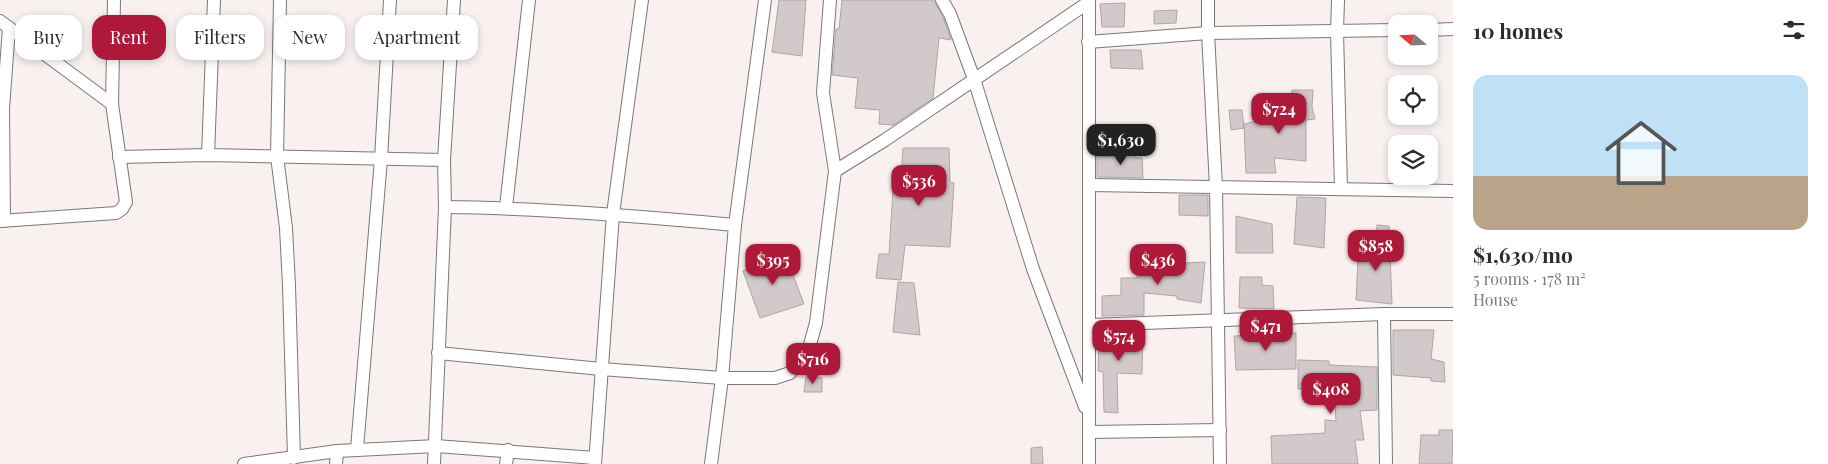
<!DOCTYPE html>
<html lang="en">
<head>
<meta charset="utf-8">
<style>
  body { margin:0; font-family:"Playfair Display",serif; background:#f2f2f3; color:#2b2b33; height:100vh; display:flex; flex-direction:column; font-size:19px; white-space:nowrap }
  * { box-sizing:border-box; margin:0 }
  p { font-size:16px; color:#7c7c81 }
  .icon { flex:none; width:28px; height:28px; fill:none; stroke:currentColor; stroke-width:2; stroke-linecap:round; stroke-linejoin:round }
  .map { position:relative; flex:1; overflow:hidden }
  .sheet { display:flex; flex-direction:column; background:#fff; width:375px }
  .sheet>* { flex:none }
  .banner { position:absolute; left:15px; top:15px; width:475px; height:45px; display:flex; gap:10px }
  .needle { width:32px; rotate:289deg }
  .fabs { position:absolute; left:1388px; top:15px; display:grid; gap:10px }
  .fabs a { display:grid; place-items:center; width:50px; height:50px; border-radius:10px; background:#fff; box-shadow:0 2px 8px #0003; font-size:25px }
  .price { position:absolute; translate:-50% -42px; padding:0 11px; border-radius:10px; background:#ae193a; color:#fff; font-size:16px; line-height:32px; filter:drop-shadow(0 1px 2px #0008) }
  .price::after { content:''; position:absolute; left:50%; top:30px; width:15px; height:11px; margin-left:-8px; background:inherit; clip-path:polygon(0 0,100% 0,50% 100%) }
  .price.selected { background:#222; color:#fff }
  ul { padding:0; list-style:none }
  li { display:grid; align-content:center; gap:10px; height:265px; padding:0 20px }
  li span { display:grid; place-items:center; height:155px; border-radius:15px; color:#555 }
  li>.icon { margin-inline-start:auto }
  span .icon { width:90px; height:90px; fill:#fffc; stroke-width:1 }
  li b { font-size:21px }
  h2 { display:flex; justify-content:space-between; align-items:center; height:60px; padding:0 20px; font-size:21px }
  .chip { padding:0 18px; border-radius:15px; background:#fff; box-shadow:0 2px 8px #0003; font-size:18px; line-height:45px }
  .chip.selected { background:#ae193a; color:#fff }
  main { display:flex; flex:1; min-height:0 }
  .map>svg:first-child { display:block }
  .building { fill:#d2caca; stroke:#aea6a6 }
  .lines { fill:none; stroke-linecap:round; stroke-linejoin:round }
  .street-casing { stroke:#7e7676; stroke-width:14 }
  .street { stroke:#fff; stroke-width:12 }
</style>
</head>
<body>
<main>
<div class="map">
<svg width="1453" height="464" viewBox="0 0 1453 464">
  <rect width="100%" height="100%" fill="#f9f0f0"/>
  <g class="building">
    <path d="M779,0H806L802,56L772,52Z"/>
    <path d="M842,0H931L934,1L943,17L951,40L939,38L933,98L893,125L879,124L880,110L855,108L858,78L832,75L836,29H839Z"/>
    <path d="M1125,3L1124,27H1102L1100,4Z"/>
    <path d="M1177,10L1176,23L1154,24V11Z"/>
    <path d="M1110,50H1141L1143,69L1111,68Z"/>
    <path d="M1292,90H1313L1312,107L1315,119L1306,120V161L1274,158L1276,173H1246L1244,124L1279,116L1280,103L1290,102Z"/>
    <path d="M1229,110H1242L1244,128L1231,130Z"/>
    <path d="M1134,147L1135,158H1142L1143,178L1097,177V156L1122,157V148Z"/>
    <path d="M903,148H949L950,182L954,183L950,247L905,245L901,280L876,278L879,254H889L894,175L901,176Z"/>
    <path d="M1179,195H1208V216L1179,215Z"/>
    <path d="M1297,197L1326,198L1324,248L1294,244Z"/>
    <path d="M1236,216L1272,224L1273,253H1236Z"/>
    <path d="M1377,225L1389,226L1392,304L1356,300L1358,259L1376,257Z"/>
    <path d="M784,251L804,304L760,318L743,271Z"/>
    <path d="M1162,254H1183V263L1205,262L1201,303L1177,299V296L1144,293V315L1102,316V296L1121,295V278H1137V272L1154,273V265H1163Z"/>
    <path d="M1240,277H1262V285L1273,286L1274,309L1239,308Z"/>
    <path d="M898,282L914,283L920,335L893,332Z"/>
    <path d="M1393,330H1434L1431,359L1444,362L1445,382L1431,381V378L1393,375Z"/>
    <path d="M1143,331L1142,374L1117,373L1118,413L1104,412L1103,372L1098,371L1099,339H1102V333Z"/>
    <path d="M1296,333V369L1236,370L1234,336Z"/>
    <path d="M1298,360L1329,361V365L1377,367V410L1360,411L1364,440H1355L1358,464H1272L1271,436L1325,433V420L1336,421L1334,389H1298Z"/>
    <path d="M806,377L822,378V392H804Z"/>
    <path d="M1439,430H1453L1452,464H1419L1421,435H1439Z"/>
    <path d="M1042,447L1043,464H1031V448Z"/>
  </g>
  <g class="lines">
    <g class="street-casing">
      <g id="street">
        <path d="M280,0L277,156L286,228L289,285L294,458"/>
        <path d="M942,0L950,14L974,79L1033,269L1085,407"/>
        <path d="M1208,0V33L1216,187L1220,464"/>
        <path d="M1338,0L1337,31L1341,189"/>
        <path d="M0,21L112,104"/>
        <path d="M1429,30L1453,29"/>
        <path d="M1088,42L1208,33L1396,30"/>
        <path d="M0,108H3L4,221"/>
        <path d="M3,108L9,28"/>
        <path d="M208,155L214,0"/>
        <path d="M119,157L208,155L444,160"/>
        <path d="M835,171L885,140L1089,2"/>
        <path d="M1090,185L1453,191"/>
        <path d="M445,207C542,208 639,216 735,225"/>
        <path d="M506,207L529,0"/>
        <path d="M0,221L116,213L122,209L126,202L112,104L114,0"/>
        <path d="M1384,314L1386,464"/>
        <path d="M1090,325L1384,314H1453"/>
        <path d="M438,353L601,369L722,378H775L790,373L809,348L816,323L835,171L823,93L830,0"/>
        <path d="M1090,432L1220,430"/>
        <path d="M357,449L381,159L390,0"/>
        <path d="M244,464L337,451L436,446L595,458"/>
        <path d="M336,464L337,451"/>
        <path d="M434,464L445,207L444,160L454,0"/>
        <path d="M506,464L508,450"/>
        <path d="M595,464L613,214L642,0"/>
        <path d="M711,464L722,378L735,225L765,0"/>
        <path d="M1089,464V0"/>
      </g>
    </g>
    <use href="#street" class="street"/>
  </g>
</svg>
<div class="fabs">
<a><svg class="needle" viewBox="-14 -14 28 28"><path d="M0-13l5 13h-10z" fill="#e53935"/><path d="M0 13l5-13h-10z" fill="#7c7c81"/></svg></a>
<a><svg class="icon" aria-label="locate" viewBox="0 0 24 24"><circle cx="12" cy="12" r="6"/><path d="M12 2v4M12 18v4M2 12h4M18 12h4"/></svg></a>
<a><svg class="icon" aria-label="layers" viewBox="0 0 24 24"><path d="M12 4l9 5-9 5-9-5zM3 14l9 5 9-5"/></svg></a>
</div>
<b class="price" style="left:1279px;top:135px">$724</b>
<b class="price selected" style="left:1121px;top:166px">$1,630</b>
<b class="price" style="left:919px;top:207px">$536</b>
<b class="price" style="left:1376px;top:272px">$858</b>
<b class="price" style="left:773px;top:286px">$395</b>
<b class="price" style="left:1158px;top:286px">$436</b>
<b class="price" style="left:1266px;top:352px">$471</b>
<b class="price" style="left:1119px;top:362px">$574</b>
<b class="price" style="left:813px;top:385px">$716</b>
<b class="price" style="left:1331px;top:415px">$408</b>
<div class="banner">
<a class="chip">Buy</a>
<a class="chip selected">Rent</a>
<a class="chip">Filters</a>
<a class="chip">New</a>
<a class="chip">Apartment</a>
</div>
</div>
<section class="sheet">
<h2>10 homes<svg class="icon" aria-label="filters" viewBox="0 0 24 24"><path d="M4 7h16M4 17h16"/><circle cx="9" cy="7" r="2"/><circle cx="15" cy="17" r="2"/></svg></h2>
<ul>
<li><span style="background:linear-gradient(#bfe0f5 65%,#b9a48a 0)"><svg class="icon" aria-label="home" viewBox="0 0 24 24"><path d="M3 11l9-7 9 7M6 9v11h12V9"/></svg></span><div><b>$1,630/mo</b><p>5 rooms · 178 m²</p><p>House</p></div></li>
</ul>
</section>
</main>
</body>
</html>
